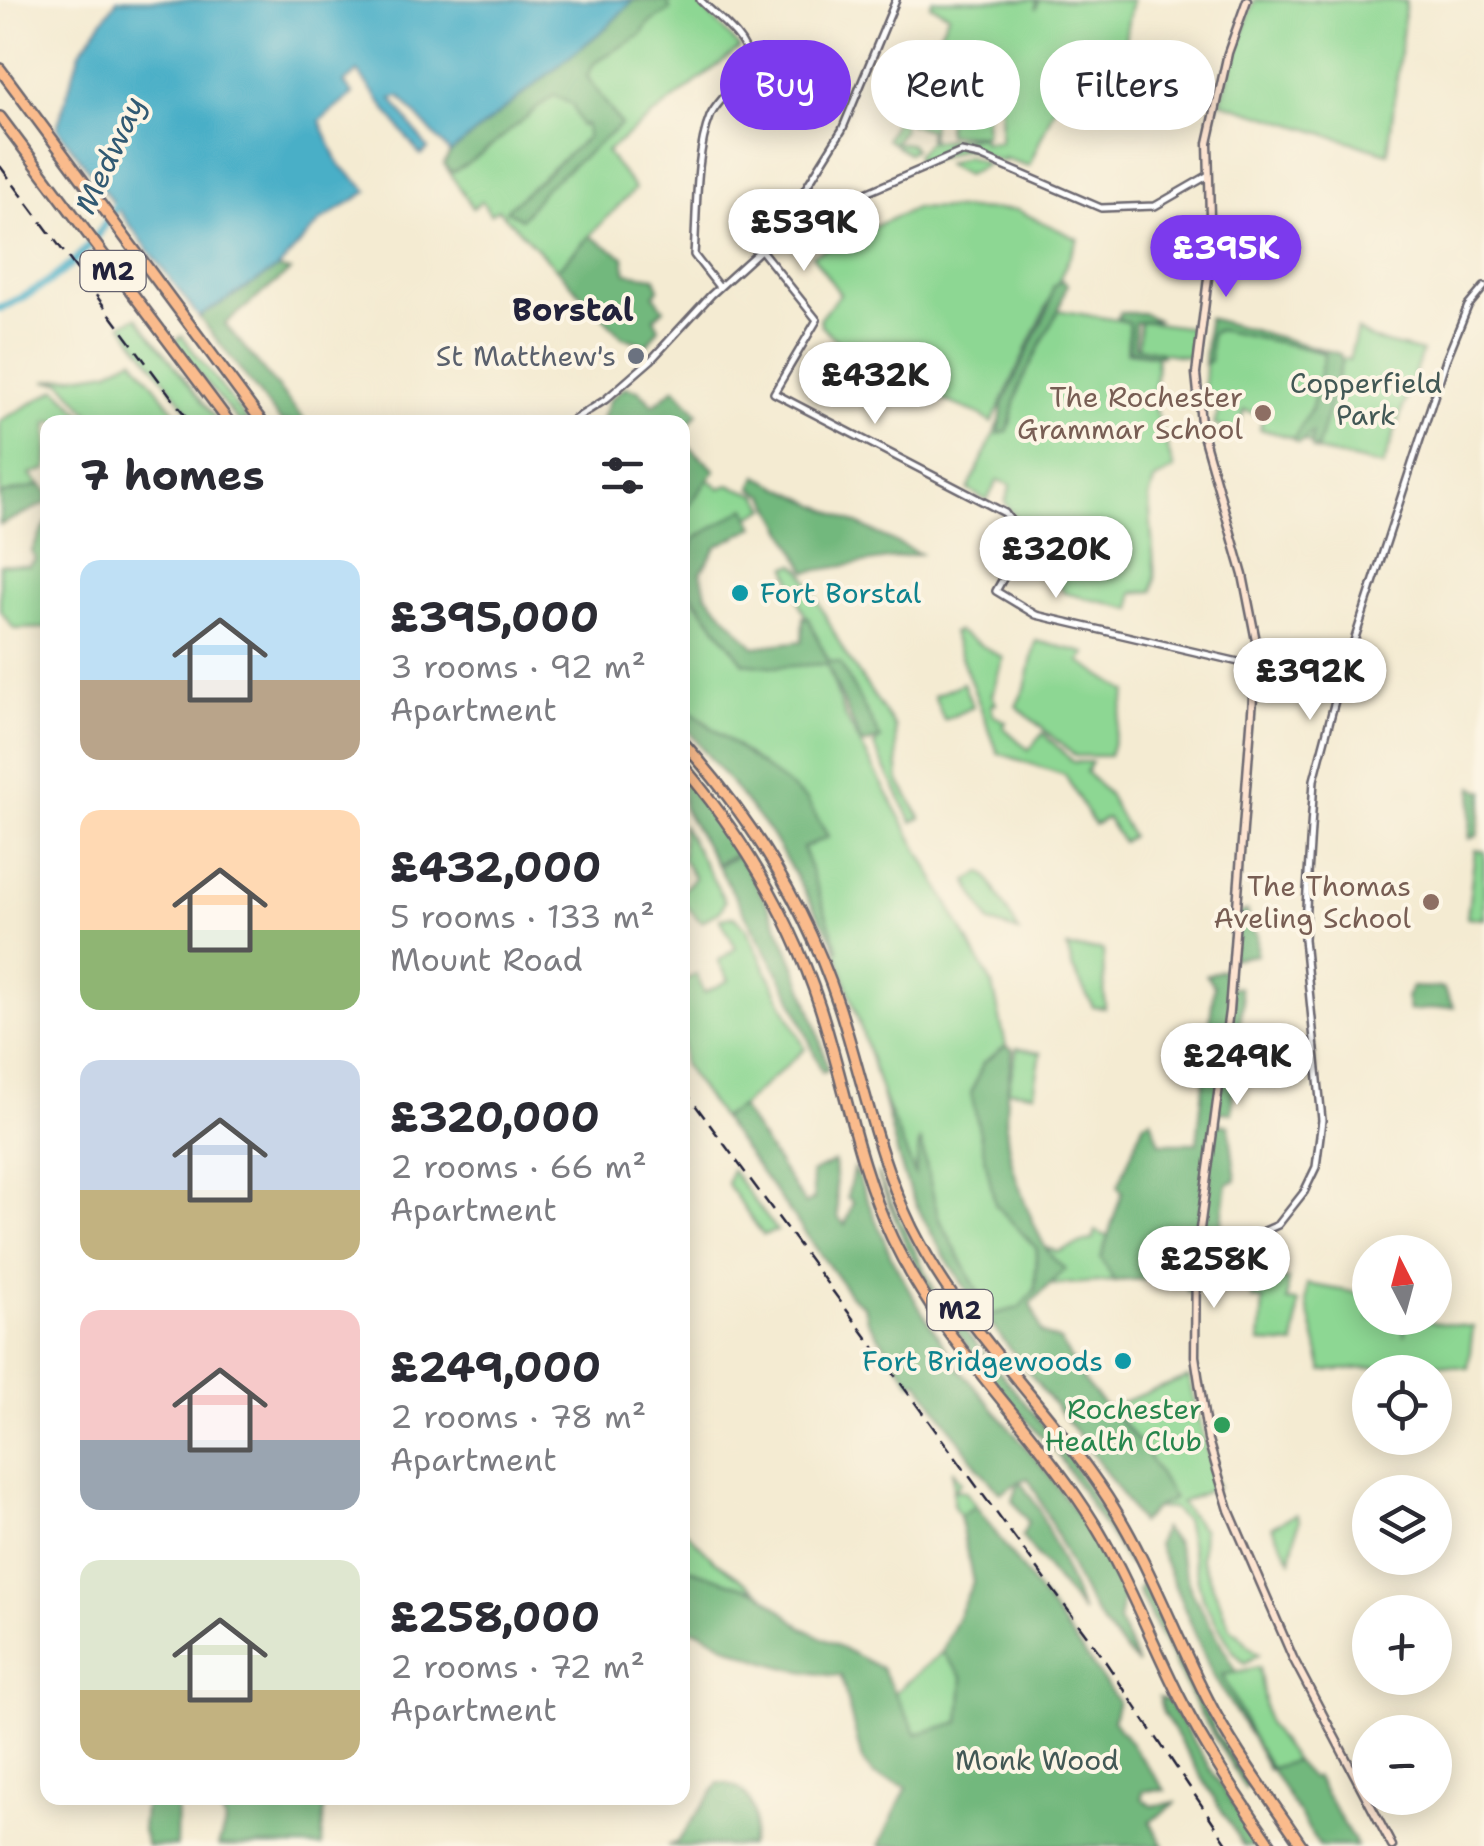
<!DOCTYPE html>
<html lang="en">
<head>
<meta charset="utf-8">
<style>
  body { margin:0; font-family:"Shantell Sans",sans-serif; background:#f7f7f7; color:#2b2b33; height:100vh; display:flex; flex-direction:column; font-size:38px; white-space:nowrap }
  * { box-sizing:border-box; margin:0 }
  p { font-size:32px; color:#7c7c81 }
  .icon { flex:none; width:55px; height:55px; fill:none; stroke:currentColor; stroke-width:2; stroke-linecap:round; stroke-linejoin:round }
  .map { position:relative; flex:1; overflow:hidden }
  .sheet { position:absolute; left:40px; top:415px; width:650px; height:1390px; display:flex; flex-direction:column; background:#fff; border-radius:20px; box-shadow:0 5px 25px #0003 }
  .sheet>* { flex:none }
  .guide { position:absolute; left:720px; top:40px; width:612px; height:90px; display:flex; gap:20px }
  .needle { width:65px; rotate:354deg }
  .buttons { position:absolute; left:1352px; top:1235px; display:grid; gap:20px }
  .buttons a { display:grid; place-items:center; width:100px; height:100px; border-radius:50%; background:#fff; box-shadow:0 5px 25px #0003; font-size:50px }
  .price { position:absolute; translate:-50% -85px; padding:0 22px; border-radius:35px; background:#fff; color:#222; font-size:32px; line-height:65px; filter:drop-shadow(0 2px 5px #0008) }
  .price::after { content:''; position:absolute; left:50%; top:60px; width:30px; height:22px; margin-left:-15px; background:inherit; clip-path:polygon(0 0,100% 0,50% 100%) }
  .price.current { background:#7c3aed; color:#fff }
  ul { padding:0; list-style:none }
  li { display:flex; align-items:center; gap:30px; height:250px; padding:0 40px }
  li span { display:grid; place-items:center; flex:none; width:280px; height:200px; border-radius:20px; color:#555 }
  li>.icon { margin-inline-start:auto }
  span .icon { width:120px; height:120px; fill:#fffc; stroke-width:1 }
  li b { font-size:42px }
  h2 { display:flex; justify-content:space-between; align-items:center; height:120px; padding:0 40px; font-size:42px }
  .tag { padding:0 35px; border-radius:45px; background:#fff; box-shadow:0 5px 25px #0003; font-size:35px; line-height:90px }
  .tag.current { background:#7c3aed; color:#fff }
  .map>svg:first-child { display:block }
  .green { fill:#8dd793; stroke:#587c67; stroke-width:2.5; fill-rule:evenodd }
  .forest { fill:#72b87d; stroke:#4a6d5c; stroke-width:2.5 }
  .water { fill:#48afc7; stroke:#356881; stroke-width:2.5 }
  .lines { fill:none; stroke-linecap:round; stroke-linejoin:round }
  .river { stroke:#48afc7; stroke-width:8 }
  .tertiary-casing { stroke:#6c6870; stroke-width:10 }
  .secondary-casing { stroke:#6c6870; stroke-width:11 }
  .motorway-casing { stroke:#6c6870; stroke-width:14 }
  .tertiary { stroke:#fff; stroke-width:5 }
  .secondary { stroke:#fde4d1; stroke-width:6 }
  .motorway { stroke:#fabb8c; stroke-width:9 }
  .rail { stroke:#22223b; stroke-width:2.5; stroke-dasharray:15 8; stroke-linecap:butt }
  .worship-dot { fill:#6b7280; stroke:#fcf5e5; stroke-width:4 }
  .education-dot { fill:#8d6e63; stroke:#fcf5e5; stroke-width:4 }
  .culture-dot { fill:#0f9aa8; stroke:#fcf5e5; stroke-width:4 }
  .leisure-dot { fill:#2e9e5b; stroke:#fcf5e5; stroke-width:4 }
  .labels { text-anchor:middle; stroke-width:8; stroke-linejoin:round; paint-order:stroke }
  .shield { fill:#fcf5e5; stroke:#63616e; stroke-width:2.5 }
  .shield-label { font-size:25px; font-weight:bold; fill:#22223b }
  .worship-label { font-size:28px; fill:#5b616d; stroke:#fcf5e5; text-anchor:end }
  .park-label { font-size:28px; fill:#425855; stroke:#fcf5e5 }
  .education-label { font-size:28px; fill:#785e54; stroke:#fcf5e5; text-anchor:end }
  .culture-label { font-size:28px; fill:#0d838f; stroke:#fcf5e5; text-anchor:start }
  .leisure-label { font-size:28px; fill:#27864d; stroke:#fcf5e5; text-anchor:end }
  .water-label { font-size:30px; font-style:italic; fill:#315a73; stroke:#fcf5e5 }
  .quarter-label { font-size:32px; font-weight:bold; fill:#22223b; stroke:#fcf5e5 }
</style>
</head>
<body>
<div class="map">
<svg width="1484" height="1846" viewBox="0 0 1484 1846">
  <rect width="100%" height="100%" fill="#fcf5e5"/>
  <filter id="ink" filterUnits="userSpaceOnUse"><feTurbulence type="fractalNoise" baseFrequency=".01" numOctaves="2"/><feDisplacementMap in="SourceGraphic" scale="20" xChannelSelector="R" yChannelSelector="G"/><feConvolveMatrix kernelMatrix="1 2 1 2 8 2 1 2 1" color-interpolation-filters="sRGB"/></filter>
  <filter id="wash" filterUnits="userSpaceOnUse"><feTurbulence type="fractalNoise" baseFrequency=".0048" numOctaves="4" result="noise"/><feDisplacementMap in="SourceGraphic" scale="40" xChannelSelector="R" yChannelSelector="G"/><feGaussianBlur stdDeviation="2.25" result="paint"/><feColorMatrix in="noise" values="0 0 0 0 0 0 0 0 0 0 0 0 0 0 0 0 0 1.4 0 .05"/><feComposite in="paint" operator="in"/></filter>
  <g filter="url(#wash)">
    <rect width="100%" height="100%" fill="#f4ebd2"/>
    <g class="green">
      <path d="M633,0H696L740,48L606,152L635,189L557,269L498,209L490,214L482,201L473,208L444,164L450,153L608,26Z"/>
      <path d="M932,0H1037L1036,9L1039,0H1132C1123,40 1123,79 1107,116L1058,99L1029,166L1003,158V162L965,148L918,164L916,155L929,141V130L910,125L907,119L901,123L904,129L894,142L911,144L914,149L908,153L886,139L949,14L930,5ZM953,45H981L988,60L994,61L993,67H980L977,53L955,56L956,66L979,67L974,81L1001,82L1000,142H983L982,136L931,141L933,81L955,80L953,67L947,66Z"/>
      <path d="M1254,0L1406,1L1388,153L1220,102Z"/>
      <path d="M947,92H986L985,135L947,134Z"/>
      <path d="M966,156L987,164L966,175L945,164Z"/>
      <path d="M915,208L1017,210L1078,239L992,423L977,413L866,370L821,325L820,318L840,294L812,255Z"/>
      <path d="M1052,309L1129,322L1127,352L1157,356L1154,406L1174,469L1154,481L1149,499L1155,579L1153,591L1133,593L1132,609L1064,593L1005,502L1011,485L998,480L987,500L968,490Z"/>
      <path d="M137,317L218,422H197L122,324Z"/>
      <path d="M1140,321L1194,328L1189,357L1138,349Z"/>
      <path d="M1208,323L1349,360L1357,330L1374,340L1422,352L1383,466L1313,450L1314,444L1260,429L1263,416L1244,410L1237,432L1214,425L1219,409L1203,405Z"/>
      <path d="M182,336L248,422H239L173,342Z"/>
      <path d="M133,358L183,422H97L62,382L45,381L109,371Z"/>
      <path d="M57,389L91,422H48L47,469L30,475L41,485L0,495V421Z"/>
      <path d="M708,479L720,488L729,485L758,495L767,508L750,517L746,509L683,579V514Z"/>
      <path d="M47,522V628L14,629L0,610V564L29,566L36,560L32,551Z"/>
      <path d="M795,564L802,570L845,654L895,727L899,781L921,818L912,822L874,746L880,738L829,661L801,607L787,567Z"/>
      <path d="M682,583L744,663L827,665L845,716L993,986L1006,1046L983,1063L995,1204L1037,1249L1035,1290L1019,1308L990,1315L938,1216L921,1142L915,1177L882,1094L803,848L828,836L806,800L683,705Z"/>
      <path d="M957,631L1003,658L992,695L996,704L991,705L993,715L1006,722L1003,727L1029,750L1043,733L1073,762H1092L1086,772L1108,794L1131,836L1122,842L1107,818L1094,825L1065,775L998,753L952,633Z"/>
      <path d="M1036,641L1086,653L1080,662L1127,692L1109,756H1075L1016,706L1025,688Z"/>
      <path d="M963,683L973,707L944,720L934,696Z"/>
      <path d="M682,824L725,901L721,910L701,922L683,902V890L695,878L683,860Z"/>
      <path d="M1475,850L1484,851V919L1467,917Z"/>
      <path d="M982,872L988,877L1019,932L990,923L967,881Z"/>
      <path d="M734,916L746,928L805,1049L740,1107L721,1118L683,1064L682,982L696,974L704,993L729,980L718,961L736,948L720,918Z"/>
      <path d="M1067,948L1103,950L1105,1008L1093,1007L1073,969Z"/>
      <path d="M1017,1048L1041,1053L1034,1093L1008,1090Z"/>
      <path d="M731,1170L777,1231L763,1235L727,1184Z"/>
      <path d="M1096,1231L1108,1237L1102,1258L1114,1281L1049,1285L1065,1269L1049,1257L1044,1247L1058,1252L1093,1239Z"/>
      <path d="M1253,1278L1288,1280L1287,1301L1298,1302L1295,1345L1260,1343L1263,1300L1252,1298Z"/>
      <path d="M1307,1284L1370,1295V1318H1405L1404,1336L1407,1319L1473,1327L1468,1368L1403,1360L1402,1366L1323,1371L1306,1301Z"/>
      <path d="M1188,1377L1217,1487L1180,1503L1203,1530L1201,1558L1231,1629C1244,1635 1246,1647 1259,1654L1245,1663L1233,1651L1202,1598L1185,1520L1172,1509L1155,1508L1173,1499L1142,1445L1109,1407Z"/>
      <path d="M953,1471L961,1482L955,1490L965,1491L976,1506L959,1516L953,1504Z"/>
      <path d="M1296,1514L1299,1520L1291,1560L1272,1526Z"/>
      <path d="M682,1527L713,1559L760,1592L683,1568Z"/>
      <path d="M942,1652L963,1678L960,1722L917,1734L893,1694Z"/>
      <path d="M1259,1667L1267,1723L1295,1761L1268,1770L1221,1675Z"/>
    </g>
    <g class="forest">
      <path d="M633,0H668L670,10L648,24L641,35L595,62L587,76L621,125L545,188L521,219L506,210L587,137L586,125L581,126L572,105L554,95C529,113 474,165 451,172L444,164L450,153L608,26Z"/>
      <path d="M590,236L624,257L626,273L655,277L659,289L654,295L664,309L654,318L659,328L647,345L622,337L557,269Z"/>
      <path d="M278,268L290,271L225,324L306,422H281L199,317Z"/>
      <path d="M1062,280L1067,284L1059,309L1020,385L1008,431L999,434L1002,405L1048,309L1053,287Z"/>
      <path d="M1120,313H1143L1157,320L1135,323V346L1161,352L1162,356L1129,350V323L1117,318Z"/>
      <path d="M1208,318L1340,354L1342,361L1317,450L1311,447L1312,433L1299,443L1293,440L1312,407L1325,352L1218,330L1211,333L1210,361L1204,364Z"/>
      <path d="M625,387L638,390L654,405L675,388L698,413L683,431L682,422H601L609,400Z"/>
      <path d="M683,441L715,470L683,514Z"/>
      <path d="M757,476L920,554L807,572L766,496L752,488Z"/>
      <path d="M41,485L47,491V503L0,525V495Z"/>
      <path d="M746,508L755,527L717,546L701,572L706,594L754,647L802,641L803,617H808L828,661L840,663L881,739L862,745L827,664L777,667L744,663L683,583L694,539Z"/>
      <path d="M682,705L807,800L828,837L803,848L839,951L771,834L683,724Z"/>
      <path d="M683,779L738,853L716,864L683,807Z"/>
      <path d="M1473,787L1484,791L1477,836L1469,839Z"/>
      <path d="M738,855C781,919 809,995 828,1070L822,1072L790,994L718,866Z"/>
      <path d="M1247,911L1248,927L1257,934V955L1231,959L1235,914Z"/>
      <path d="M1228,968L1230,988L1239,987L1243,1002L1239,1030L1265,1032L1266,1039C1227,1040 1234,1084 1232,1113L1219,1112L1217,1123L1229,1125L1236,1180L1227,1184L1218,1247L1221,1270L1196,1268L1195,1292H1188L1183,1277L1114,1281L1101,1258L1122,1192L1118,1186L1144,1122L1151,1119L1160,1143H1197L1214,986L1206,975Z"/>
      <path d="M1412,987L1443,988L1454,1007L1409,1011L1406,997Z"/>
      <path d="M1006,1046L1013,1050C1001,1123 1003,1149 1031,1217C1041,1239 1046,1255 1065,1269L1031,1303L1041,1333L1060,1341L1087,1386L1142,1445L1174,1499L1155,1508L1140,1523C1072,1413 973,1322 916,1204C899,1171 892,1130 882,1094L915,1174L920,1139L938,1216L990,1315L1019,1308L1035,1290L1037,1249L995,1204L971,1093L983,1063Z"/>
      <path d="M740,1107L805,1204L814,1199L811,1173L834,1162L838,1217L845,1225L853,1202L847,1197L854,1168L893,1261L921,1310L959,1368L1047,1472L1085,1526L1123,1597L1119,1621L1138,1665C1125,1650 1109,1634 1098,1617C1069,1574 1055,1523 1028,1478L1020,1481L1039,1509L1083,1613L1022,1537L1028,1522L1013,1500L1019,1482L1001,1493L979,1469L918,1381L912,1384L867,1320L864,1306L851,1296L721,1118Z"/>
      <path d="M877,1173L939,1299L1067,1454L1132,1563L1128,1564L1059,1456L1000,1391L939,1306L906,1246Z"/>
      <path d="M976,1506L1118,1701L1113,1720L1165,1790L1143,1791L1142,1798L1152,1806L1177,1802L1150,1822L1164,1846H879L907,1787L874,1775L862,1760L841,1676C797,1673 765,1664 725,1645C713,1639 694,1624 683,1632V1567L760,1592L803,1628L881,1668L917,1734L960,1722L963,1678L942,1652L973,1582L959,1516Z"/>
      <path d="M1163,1529L1176,1543L1191,1591L1237,1672L1222,1675L1268,1769L1295,1761L1311,1778L1315,1776L1357,1846H1319L1213,1676L1157,1544Z"/>
      <path d="M1142,1581L1216,1733L1248,1784L1245,1788L1197,1708L1138,1591Z"/>
      <path d="M1159,1698L1168,1701L1259,1846H1243L1163,1713Z"/>
      <path d="M719,1783C753,1784 761,1819 749,1846H667L677,1842Z"/>
      <path d="M145,1798H177L176,1846H147L142,1831Z"/>
      <path d="M214,1798H324L322,1846H218L226,1822Z"/>
    </g>
    <path class="water" d="M117,0H633L608,26L450,153L400,97L392,99L428,149L420,155L358,72L344,83L353,94L320,121L339,164L368,191L321,221L278,268L199,317L57,128L80,52Z"/>
    <g class="lines">
      <path class="river" d="M0,308C53,285 94,252 119,199"/>
    </g>
  </g>
  <g filter="url(#ink)">
    <g class="lines">
      <g class="tertiary-casing">
        <g id="tertiary">
          <path d="M700,0C714,15 747,37 748,60C748,79 717,98 710,117C695,153 697,216 694,255L719,287"/>
          <path d="M776,236L803,220L961,152L980,156L1101,208L1155,206L1207,176"/>
          <path d="M761,250L817,320L774,393L1005,513L1025,540L996,591L1036,615L1256,666"/>
          <path d="M570,422L605,400L651,360L711,295L776,236L842,130L896,0"/>
          <path d="M1201,1239L1248,1238L1278,1225L1304,1192L1316,1167L1322,1120L1304,939L1314,780L1337,693L1446,360L1468,306L1484,287"/>
        </g>
      </g>
      <g class="secondary-casing">
        <path id="secondary" d="M1247,0L1228,53L1208,143L1211,254L1196,374L1202,432L1243,575L1257,646L1229,1011L1196,1259L1195,1356L1208,1440L1229,1510L1293,1658L1392,1846"/>
      </g>
      <g class="motorway-casing">
        <g id="motorway">
          <path d="M0,69L262,422"/>
          <path d="M0,117L229,422"/>
          <path d="M682,741C752,819 806,906 839,1006C863,1080 877,1157 912,1228C963,1330 1046,1403 1107,1497C1148,1560 1173,1632 1208,1700C1234,1751 1270,1798 1302,1846"/>
          <path d="M682,765C743,837 791,917 820,1007C845,1084 857,1164 892,1238C942,1343 1022,1414 1085,1509C1124,1568 1148,1635 1180,1698C1206,1750 1239,1798 1272,1846"/>
        </g>
      </g>
      <use href="#tertiary" class="tertiary"/>
      <use href="#secondary" class="secondary"/>
      <use href="#motorway" class="motorway"/>
      <g class="rail">
        <path d="M0,166L190,422"/>
        <path d="M682,1087L1099,1652L1229,1846"/>
      </g>
    </g>
  </g>
  <circle class="worship-dot" cx="636" cy="356" r="10"/>
  <g class="education-dot">
    <circle cx="1263" cy="413" r="10"/>
    <circle cx="1431" cy="902" r="10"/>
  </g>
  <g class="culture-dot">
    <circle cx="740" cy="593" r="10"/>
    <circle cx="1123" cy="1361" r="10"/>
  </g>
  <circle class="leisure-dot" cx="1222" cy="1425" r="10"/>
  <g class="labels">
    <g class="shield">
      <rect x="80.5" y="251" width="65" height="40" rx="8"/>
      <rect x="927.5" y="1290" width="65" height="40" rx="8"/>
    </g>
    <g class="shield-label">
      <text x="113" y="280">M2</text>
      <text x="960" y="1319">M2</text>
    </g>
    <g class="worship-label">
      <text x="616" y="366">St Matthew's</text>
    </g>
    <g class="park-label">
      <text x="1366" y="393">Copperfield<tspan x="1366" dy="32">Park</tspan></text>
      <text x="1037" y="1770">Monk Wood</text>
    </g>
    <g class="education-label">
      <text x="1243" y="407">The Rochester<tspan x="1243" dy="32">Grammar School</tspan></text>
      <text x="1411" y="896">The Thomas<tspan x="1411" dy="32">Aveling School</tspan></text>
    </g>
    <g class="culture-label">
      <text x="760" y="603">Fort Borstal</text>
      <text x="1103" y="1371" text-anchor="end">Fort Bridgewoods</text>
    </g>
    <g class="leisure-label">
      <text x="1202" y="1419">Rochester<tspan x="1202" dy="32">Health Club</tspan></text>
    </g>
    <g class="water-label">
      <text transform="translate(110 155) rotate(-65)" y="10">Medway</text>
    </g>
    <g class="quarter-label">
      <text x="573" y="321">Borstal</text>
    </g>
  </g>
</svg>
<div class="buttons">
<a><svg class="needle" viewBox="-14 -14 28 28"><path d="M0-13l5 13h-10z" fill="#e53935"/><path d="M0 13l5-13h-10z" fill="#7c7c81"/></svg></a>
<a><svg class="icon" aria-label="locate" viewBox="0 0 24 24"><circle cx="12" cy="12" r="6"/><path d="M12 2v4M12 18v4M2 12h4M18 12h4"/></svg></a>
<a><svg class="icon" aria-label="layers" viewBox="0 0 24 24"><path d="M12 4l9 5-9 5-9-5zM3 14l9 5 9-5"/></svg></a>
<a>+</a>
<a>−</a>
</div>
<b class="price" style="left:804px;top:274px">£539K</b>
<b class="price current" style="left:1226px;top:300px">£395K</b>
<b class="price" style="left:875px;top:427px">£432K</b>
<b class="price" style="left:1056px;top:601px">£320K</b>
<b class="price" style="left:1310px;top:723px">£392K</b>
<b class="price" style="left:1237px;top:1108px">£249K</b>
<b class="price" style="left:1214px;top:1311px">£258K</b>
<div class="guide">
<a class="tag current">Buy</a>
<a class="tag">Rent</a>
<a class="tag">Filters</a>
</div>
<section class="sheet">
<h2>7 homes<svg class="icon" aria-label="filters" viewBox="0 0 24 24"><path d="M4 7h16M4 17h16"/><circle cx="9" cy="7" r="2"/><circle cx="15" cy="17" r="2"/></svg></h2>
<ul>
<li><span style="background:linear-gradient(#bfe0f5 60%,#b9a48a 0)"><svg class="icon" aria-label="home" viewBox="0 0 24 24"><path d="M3 11l9-7 9 7M6 9v11h12V9"/></svg></span><div><b>£395,000</b><p>3 rooms · 92 m²</p><p>Apartment</p></div></li>
<li><span style="background:linear-gradient(#ffd9b3 60%,#8fb573 0)"><svg class="icon" aria-label="home" viewBox="0 0 24 24"><path d="M3 11l9-7 9 7M6 9v11h12V9"/></svg></span><div><b>£432,000</b><p>5 rooms · 133 m²</p><p>Mount Road</p></div></li>
<li><span style="background:linear-gradient(#c9d6e8 65%,#c2b280 0)"><svg class="icon" aria-label="home" viewBox="0 0 24 24"><path d="M3 11l9-7 9 7M6 9v11h12V9"/></svg></span><div><b>£320,000</b><p>2 rooms · 66 m²</p><p>Apartment</p></div></li>
<li><span style="background:linear-gradient(#f6c9c9 65%,#9aa5b1 0)"><svg class="icon" aria-label="home" viewBox="0 0 24 24"><path d="M3 11l9-7 9 7M6 9v11h12V9"/></svg></span><div><b>£249,000</b><p>2 rooms · 78 m²</p><p>Apartment</p></div></li>
<li><span style="background:linear-gradient(#dfe7d0 65%,#c2b280 0)"><svg class="icon" aria-label="home" viewBox="0 0 24 24"><path d="M3 11l9-7 9 7M6 9v11h12V9"/></svg></span><div><b>£258,000</b><p>2 rooms · 72 m²</p><p>Apartment</p></div></li>
</ul>
</section>
</div>
</body>
</html>
